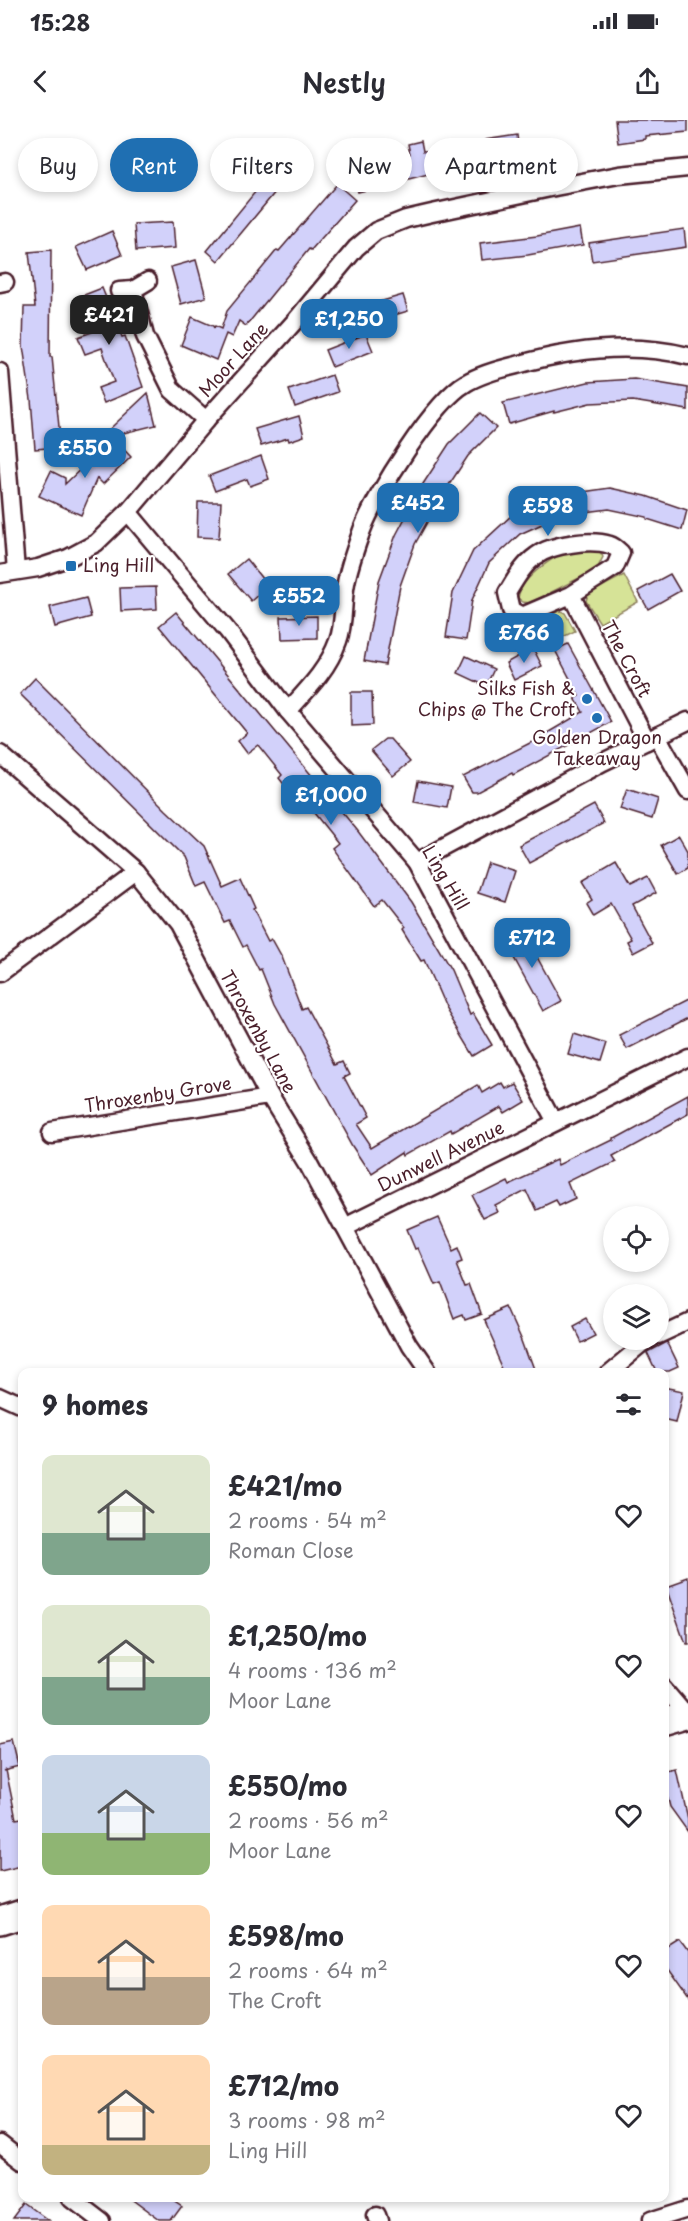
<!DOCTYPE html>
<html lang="en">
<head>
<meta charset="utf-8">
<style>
  body { margin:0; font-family:"Playpen Sans",sans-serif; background:#f2f2f3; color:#2b2b33; height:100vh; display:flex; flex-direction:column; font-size:22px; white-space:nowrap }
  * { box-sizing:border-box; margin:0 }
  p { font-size:20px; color:#7c7c81 }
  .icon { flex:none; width:33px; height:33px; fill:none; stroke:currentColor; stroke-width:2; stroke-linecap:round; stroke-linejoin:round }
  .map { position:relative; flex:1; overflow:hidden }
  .sheet { position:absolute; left:18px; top:1248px; width:651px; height:834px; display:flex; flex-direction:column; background:#fff; border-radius:12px; box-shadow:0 3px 9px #0003 }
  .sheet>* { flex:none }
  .banner { position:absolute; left:18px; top:18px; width:652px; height:54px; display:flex; gap:12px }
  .tools { position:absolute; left:603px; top:1086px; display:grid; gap:12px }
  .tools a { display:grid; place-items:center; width:66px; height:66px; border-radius:50%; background:#fff; box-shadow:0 3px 9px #0003; font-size:30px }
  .price { position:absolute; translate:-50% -51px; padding:0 14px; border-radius:12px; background:#1f6fb2; color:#fff; font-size:20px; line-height:39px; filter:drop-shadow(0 2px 3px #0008) }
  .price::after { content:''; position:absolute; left:50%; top:36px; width:18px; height:14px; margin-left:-9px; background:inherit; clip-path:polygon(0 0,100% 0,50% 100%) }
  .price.current { background:#222; color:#fff }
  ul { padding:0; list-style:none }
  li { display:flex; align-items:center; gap:18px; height:150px; padding:0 24px }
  li span { display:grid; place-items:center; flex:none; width:168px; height:120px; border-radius:12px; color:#555 }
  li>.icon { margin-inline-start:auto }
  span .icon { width:72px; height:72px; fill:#fffc; stroke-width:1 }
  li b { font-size:26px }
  h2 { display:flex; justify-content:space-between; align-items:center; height:72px; padding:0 24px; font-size:26px }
  .tag { padding:0 21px; border-radius:27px; background:#fff; box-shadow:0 3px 9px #0003; font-size:21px; line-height:54px }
  .tag.current { background:#1f6fb2; color:#fff }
  .status { display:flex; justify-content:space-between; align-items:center; height:42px; padding:0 30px; background:#fff; direction:ltr }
  .status svg { height:16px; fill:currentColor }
  header { display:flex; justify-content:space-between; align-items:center; height:78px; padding:0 24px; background:#fff; font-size:27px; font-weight:600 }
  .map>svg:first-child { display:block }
  .green { fill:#d6e397; stroke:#908161; stroke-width:1.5 }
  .building { fill:#d2d1fa; stroke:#4a1f2b; stroke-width:1.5 }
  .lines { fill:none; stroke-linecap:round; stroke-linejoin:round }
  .minor-casing { stroke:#4a1f2b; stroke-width:21 }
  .trunk-casing { stroke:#4a1f2b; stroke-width:32 }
  .minor { stroke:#fff; stroke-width:16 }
  .trunk { stroke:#fff; stroke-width:27 }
  .poi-dot { fill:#1f6fb2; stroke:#fff; stroke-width:2 }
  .labels { text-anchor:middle; stroke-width:4.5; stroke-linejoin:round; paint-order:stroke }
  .street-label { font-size:18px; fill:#4a1f2b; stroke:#fff }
  .poi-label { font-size:18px; fill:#4a1f2b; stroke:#fff; text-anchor:start }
</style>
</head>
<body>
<div class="status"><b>15:28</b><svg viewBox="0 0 49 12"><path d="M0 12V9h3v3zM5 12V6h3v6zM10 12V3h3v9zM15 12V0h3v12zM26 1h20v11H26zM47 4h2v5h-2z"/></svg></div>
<header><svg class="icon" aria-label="back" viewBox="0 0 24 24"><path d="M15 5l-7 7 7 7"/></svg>Nestly<svg class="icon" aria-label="share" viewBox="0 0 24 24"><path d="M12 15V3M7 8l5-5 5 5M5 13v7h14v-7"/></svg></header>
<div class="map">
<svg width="688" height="2101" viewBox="0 0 688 2101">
  <rect width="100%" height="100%" fill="#fff"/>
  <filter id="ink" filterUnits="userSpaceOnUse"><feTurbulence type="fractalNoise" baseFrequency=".0167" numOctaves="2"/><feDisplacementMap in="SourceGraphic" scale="12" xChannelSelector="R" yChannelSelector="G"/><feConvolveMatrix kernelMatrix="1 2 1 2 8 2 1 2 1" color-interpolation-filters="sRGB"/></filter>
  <g filter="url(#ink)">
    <g class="green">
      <path d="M577,427L599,430L603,437L597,449L530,483L523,482L518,478C521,456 557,434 577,427Z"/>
      <path d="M624,455L638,482L600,503L586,481L588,474Z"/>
      <path d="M559,490L565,493L575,511L545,526L531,503Z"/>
    </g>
    <g class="building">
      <path d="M615,0H688V12L645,16V19L618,23Z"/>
      <path d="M517,15L520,40L472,47L473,50L436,52L358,72L352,49L410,34L408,24L421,21L423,31L486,28L485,20Z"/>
      <path d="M269,55L281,65L218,141L207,131Z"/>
      <path d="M337,64L355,80L311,130L309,129L246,206L239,201L232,217L226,214L216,240L181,225L192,197L213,206L214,208L215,206L221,209L227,191L277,130L279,131Z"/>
      <path d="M173,102L175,128L136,131L134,104Z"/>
      <path d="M580,108L583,125L528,135L482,140L480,123L537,116Z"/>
      <path d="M684,109L686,127L592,141L589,123Z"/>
      <path d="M112,111L122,135L87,150L76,127Z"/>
      <path d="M51,130L50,237H52L61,327L35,329L31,279L23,226L24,187H35L29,132Z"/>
      <path d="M196,140L206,177L181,184L171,147Z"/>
      <path d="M102,168L122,217L125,216L143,267L104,283L98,268L114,262L102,228L85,234L78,217L92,212L79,177Z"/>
      <path d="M403,175L408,191L367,203L362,187Z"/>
      <path d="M366,214L373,231L332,247L325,230Z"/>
      <path d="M332,255L338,272L295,287L289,270Z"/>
      <path d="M634,259L688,268V290L633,281L590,283L554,292V291L509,304L503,283L588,262Z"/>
      <path d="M148,273L156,305L99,319Z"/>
      <path d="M480,293L496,308L468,336L441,377L415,424L400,466L385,545L364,541L379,461L396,415L423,364L449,324Z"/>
      <path d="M299,296L304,316L289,321L288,318L261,326L255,309Z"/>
      <path d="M113,318L131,337L103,364L97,358L81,395L39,376L51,351L65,358V364Z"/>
      <path d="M261,336L269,359L250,366L247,359L215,371L209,356Z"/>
      <path d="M610,368L646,376L687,390L682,410L647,399V397L609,389L562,395L520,414L489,443L472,480L466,520L446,517L453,473L473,431L511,396L555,376Z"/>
      <path d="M198,382H221L219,418L197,417Z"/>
      <path d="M246,439L268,466L251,481L228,454Z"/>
      <path d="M670,454L680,471L648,489L638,471Z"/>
      <path d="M156,467L157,489L121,491L120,468Z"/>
      <path d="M86,478L91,497L55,507L50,487Z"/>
      <path d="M176,492L357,710L411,782L451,850L470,895L473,893L492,925L474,936L445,888L424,840L421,841L402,810L404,808L382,780L374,786L332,728L338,723L298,673L293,676L279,658L282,655L258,625L247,633L238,621L247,613L159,506Z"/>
      <path d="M317,496V518L282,519L281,497Z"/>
      <path d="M568,524L611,602L513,655L512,653L477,672H472L463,657L532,622L583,592L575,578L579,576L555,530Z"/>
      <path d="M533,528L542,546L514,560L506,543Z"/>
      <path d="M466,536L494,549L486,566L458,553Z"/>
      <path d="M35,558L166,690L204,726L222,766L240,758L254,789L252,790L268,821L272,819L282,837L302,889L306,887L337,944L344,941L350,953L344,956L366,998L356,1004L372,1028L478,965L482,973L500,962L503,967L512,962L523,980L503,992L499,986L451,1014L450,1011L408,1035L407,1032L372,1055L353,1026L275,884L261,849L259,850L246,825L243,827L230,801L225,803L205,762L196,766L184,737L20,574Z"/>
      <path d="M351,572H372L373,605L351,606Z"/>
      <path d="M385,619H390L410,642L393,656L371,630Z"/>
      <path d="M418,661L451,667L447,688L414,682Z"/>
      <path d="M627,669L658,679L652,699L620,689Z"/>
      <path d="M594,685L604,703L529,743L519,725Z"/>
      <path d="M679,715L688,731V748L678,754L661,725Z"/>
      <path d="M487,742L515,751L505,782L477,773Z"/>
      <path d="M616,743L630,767L648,758L656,773L632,786L652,823L633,833L627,821L631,819L611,784L593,795L586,783L592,779L582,763Z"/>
      <path d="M520,806L561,881L543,891L502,816Z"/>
      <path d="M688,880V898L627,929L619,915Z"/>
      <path d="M574,914L606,924L600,943L568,934Z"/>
      <path d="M688,976V994L611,1036L615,1042L570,1064L576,1079L559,1087L556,1082L537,1091L527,1069L496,1085L500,1093L485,1100L472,1075L506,1058L508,1062L558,1039L560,1045L611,1020V1018Z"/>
      <path d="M437,1097L451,1128L457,1125L462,1138L457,1140L467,1165L471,1164L482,1194L466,1200L464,1195L454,1199L440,1162L434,1164L418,1128L415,1129L407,1110Z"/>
      <path d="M511,1188L525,1219L537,1252H507L484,1200Z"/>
      <path d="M585,1199L593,1213L577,1221L570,1207Z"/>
      <path d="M667,1223L679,1248L670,1252H657L648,1233Z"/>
      <path d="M664,1267L684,1271L677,1302L664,1299Z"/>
      <path d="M688,1457V1522H686L666,1465Z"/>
      <path d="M14,1622L20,1647L4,1651L6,1650L16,1699L22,1698V1746L0,1751V1625Z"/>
      <path d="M677,1650L688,1699V1712L670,1687L668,1679L664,1680V1653Z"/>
      <path d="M680,1822L688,1833V1880L664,1846V1832Z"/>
      <path d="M128,2078H170L182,2086L171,2101H159Z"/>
      <path d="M26,2085L48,2101H14Z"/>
    </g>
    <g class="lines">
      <g class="minor-casing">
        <g id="minor">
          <path d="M0,163L5,162"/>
          <path d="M133,170L145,216L172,270L206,300"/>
          <path d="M119,171L133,170L148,161"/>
          <path d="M0,252L16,451"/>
          <path d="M128,392L227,510L288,591L417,742L556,1002"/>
          <path d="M0,454L38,448L68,438L96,423L128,392L206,300L296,200L356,128L376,111L406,99L432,93L555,67L619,55L688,48"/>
          <path d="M571,475L615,447L621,433C618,430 614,426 610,425C591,419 552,424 536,436C523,445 515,460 507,473L511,490L522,496L571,475L647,621"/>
          <path d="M288,591C308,569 328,549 338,521C345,503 342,482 346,463C349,446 356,427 362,410C375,375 434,281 466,263C481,254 500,249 517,245C573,229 631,222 688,236"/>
          <path d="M657,616L688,671"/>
          <path d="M0,634L136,752L178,804L270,977L310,1042L409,1226L427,1252"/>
          <path d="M417,742L603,642L688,601"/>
          <path d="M0,853L136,752"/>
          <path d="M52,1012L270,977"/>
          <path d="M345,1107L688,937"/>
          <path d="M658,1216L688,1202"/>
          <path d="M608,1252L643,1223L650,1220"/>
          <path d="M0,1278L22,1288"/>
          <path d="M664,1565L688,1593"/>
          <path d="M0,2024L22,2041"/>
          <path d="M72,2078L102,2101"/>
          <path d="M375,2095L377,2101"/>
          <path d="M650,2101L688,2089"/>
        </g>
      </g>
      <g class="trunk-casing">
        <g id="trunk">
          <path d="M664,1602L688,1595"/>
          <path d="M0,1801L22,1794"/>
        </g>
      </g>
      <use href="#minor" class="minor"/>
      <use href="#trunk" class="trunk"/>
    </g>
  </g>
  <g class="poi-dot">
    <rect x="65" y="440" width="12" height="12" rx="3"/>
    <circle cx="587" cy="579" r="6"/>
    <circle cx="597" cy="598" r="6"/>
  </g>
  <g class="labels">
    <g class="street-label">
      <text transform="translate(234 240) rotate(-48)" y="6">Moor Lane</text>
      <text transform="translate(626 539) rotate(62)" y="6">The Croft</text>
      <text transform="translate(445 758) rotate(59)" y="6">Ling Hill</text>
      <text transform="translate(258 912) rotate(61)" y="6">Throxenby Lane</text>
      <text transform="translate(158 975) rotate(-9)" y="6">Throxenby Grove</text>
      <text transform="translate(441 1037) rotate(-26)" y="6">Dunwell Avenue</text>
    </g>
    <g class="poi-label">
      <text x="83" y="452">Ling Hill</text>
      <text x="575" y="575" text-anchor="end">Silks Fish &amp;<tspan x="575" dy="21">Chips @ The Croft</tspan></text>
      <text x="597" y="624" text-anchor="middle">Golden Dragon<tspan x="597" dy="21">Takeaway</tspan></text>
    </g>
  </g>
</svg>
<div class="tools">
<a><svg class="icon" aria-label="locate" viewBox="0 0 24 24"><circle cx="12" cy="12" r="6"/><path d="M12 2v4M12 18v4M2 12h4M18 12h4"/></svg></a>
<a><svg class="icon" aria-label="layers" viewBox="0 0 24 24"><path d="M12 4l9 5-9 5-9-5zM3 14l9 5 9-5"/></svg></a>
</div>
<b class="price current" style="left:109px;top:226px">£421</b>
<b class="price" style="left:349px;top:230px">£1,250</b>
<b class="price" style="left:85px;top:359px">£550</b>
<b class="price" style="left:418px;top:414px">£452</b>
<b class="price" style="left:548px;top:417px">£598</b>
<b class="price" style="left:299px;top:507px">£552</b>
<b class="price" style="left:524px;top:544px">£766</b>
<b class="price" style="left:331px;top:706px">£1,000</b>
<b class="price" style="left:532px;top:849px">£712</b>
<div class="banner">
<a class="tag">Buy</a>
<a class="tag current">Rent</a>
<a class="tag">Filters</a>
<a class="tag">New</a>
<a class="tag">Apartment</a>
</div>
<section class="sheet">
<h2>9 homes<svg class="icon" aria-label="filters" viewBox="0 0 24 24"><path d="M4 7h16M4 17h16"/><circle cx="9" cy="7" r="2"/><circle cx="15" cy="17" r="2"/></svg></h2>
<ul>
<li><span style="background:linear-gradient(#dfe7d0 65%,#7fa58c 0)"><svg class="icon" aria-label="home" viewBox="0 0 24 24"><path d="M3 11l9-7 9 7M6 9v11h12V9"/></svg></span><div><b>£421/mo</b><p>2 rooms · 54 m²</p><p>Roman Close</p></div><svg class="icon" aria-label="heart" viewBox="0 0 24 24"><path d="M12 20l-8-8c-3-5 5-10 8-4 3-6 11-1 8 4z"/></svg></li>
<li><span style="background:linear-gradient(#dfe7d0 60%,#7fa58c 0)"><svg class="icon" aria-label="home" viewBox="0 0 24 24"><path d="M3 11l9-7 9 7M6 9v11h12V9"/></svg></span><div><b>£1,250/mo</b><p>4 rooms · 136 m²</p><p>Moor Lane</p></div><svg class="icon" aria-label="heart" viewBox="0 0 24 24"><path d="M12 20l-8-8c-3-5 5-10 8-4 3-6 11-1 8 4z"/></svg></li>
<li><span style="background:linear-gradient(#c9d6e8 65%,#8fb573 0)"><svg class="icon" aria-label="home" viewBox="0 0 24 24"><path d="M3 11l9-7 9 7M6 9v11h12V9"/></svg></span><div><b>£550/mo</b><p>2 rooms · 56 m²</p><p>Moor Lane</p></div><svg class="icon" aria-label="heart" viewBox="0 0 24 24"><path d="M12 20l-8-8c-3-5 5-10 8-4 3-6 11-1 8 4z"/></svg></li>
<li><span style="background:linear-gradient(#ffd9b3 60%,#b9a48a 0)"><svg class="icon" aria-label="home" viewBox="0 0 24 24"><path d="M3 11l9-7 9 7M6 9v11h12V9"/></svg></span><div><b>£598/mo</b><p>2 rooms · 64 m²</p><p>The Croft</p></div><svg class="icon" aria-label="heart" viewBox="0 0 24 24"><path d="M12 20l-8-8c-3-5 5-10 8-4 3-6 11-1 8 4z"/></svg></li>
<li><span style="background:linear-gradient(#ffd9b3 75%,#c2b280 0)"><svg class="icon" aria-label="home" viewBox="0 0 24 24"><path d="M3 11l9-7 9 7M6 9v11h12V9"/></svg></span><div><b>£712/mo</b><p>3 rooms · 98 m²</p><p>Ling Hill</p></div><svg class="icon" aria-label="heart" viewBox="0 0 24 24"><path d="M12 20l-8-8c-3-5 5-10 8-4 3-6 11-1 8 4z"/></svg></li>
</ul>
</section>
</div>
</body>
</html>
